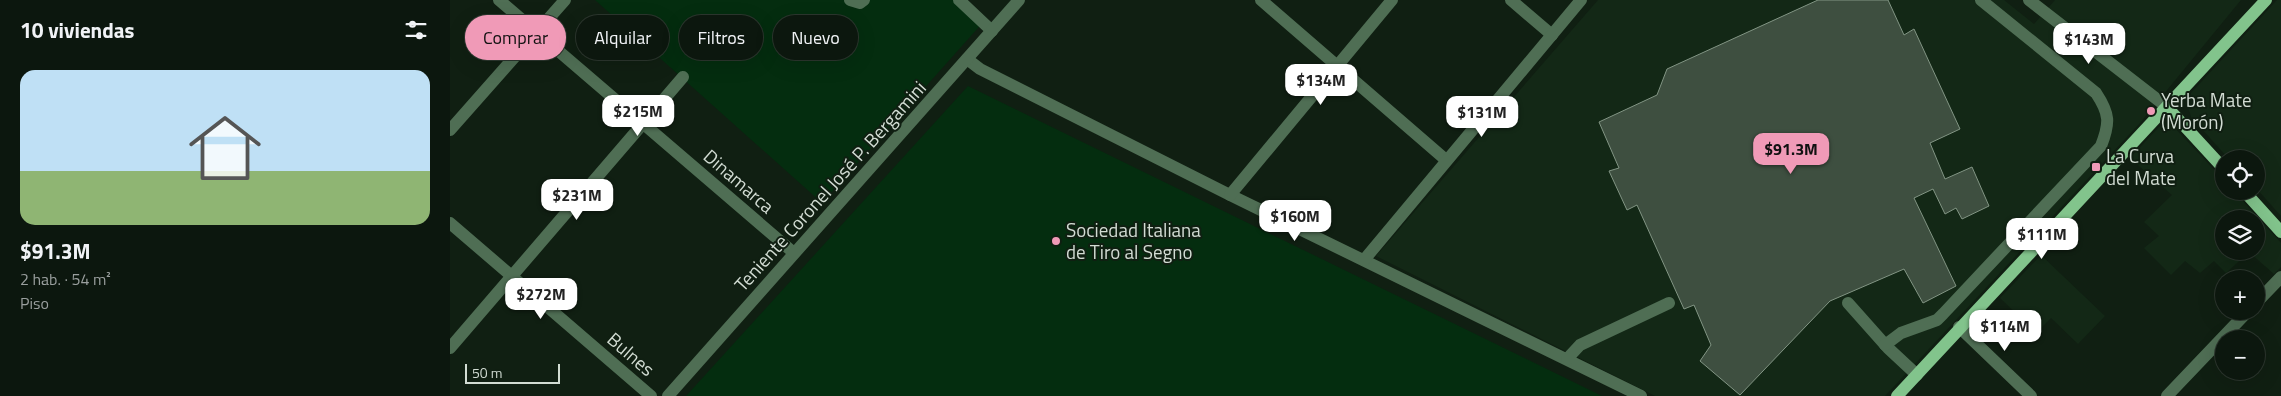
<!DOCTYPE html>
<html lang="es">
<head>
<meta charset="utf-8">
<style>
  body { margin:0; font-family:"Titillium Web",sans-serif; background:#152017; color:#f1f3f6; height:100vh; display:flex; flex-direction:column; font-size:19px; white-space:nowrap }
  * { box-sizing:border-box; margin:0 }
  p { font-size:16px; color:#9a9f9e }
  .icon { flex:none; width:28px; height:28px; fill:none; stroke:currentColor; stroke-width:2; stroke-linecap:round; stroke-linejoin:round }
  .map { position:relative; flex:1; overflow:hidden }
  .sheet { display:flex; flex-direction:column; background:#0c170e; width:450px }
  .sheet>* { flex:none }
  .banner { position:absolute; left:15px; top:15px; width:475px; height:45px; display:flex; gap:10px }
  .fabs { position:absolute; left:1765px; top:150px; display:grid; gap:10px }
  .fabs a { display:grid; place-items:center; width:50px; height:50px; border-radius:50%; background:#0c170e; box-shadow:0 5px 20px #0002,0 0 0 1px #2c362e; font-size:25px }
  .scale { position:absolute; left:15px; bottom:12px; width:95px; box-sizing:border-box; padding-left:5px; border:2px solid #d2dcd3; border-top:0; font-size:14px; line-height:18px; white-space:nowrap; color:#d2dcd3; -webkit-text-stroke:4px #101f12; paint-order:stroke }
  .price { position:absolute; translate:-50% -42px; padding:0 11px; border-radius:10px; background:#fff; color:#222; font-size:16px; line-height:32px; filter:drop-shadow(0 1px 2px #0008) }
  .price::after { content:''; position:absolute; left:50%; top:30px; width:15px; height:11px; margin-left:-8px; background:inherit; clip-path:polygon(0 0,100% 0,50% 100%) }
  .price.on { background:#f09ab7; color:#111 }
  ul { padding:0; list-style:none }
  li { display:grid; align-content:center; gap:10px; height:265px; padding:0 20px }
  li+li { border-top:1px solid #2c362e }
  li span { display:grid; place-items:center; height:155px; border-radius:15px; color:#555 }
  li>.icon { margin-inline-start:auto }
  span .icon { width:90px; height:90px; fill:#fffc; stroke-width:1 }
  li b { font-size:21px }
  h2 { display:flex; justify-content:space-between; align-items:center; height:60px; padding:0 20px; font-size:21px }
  .pill { padding:0 18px; border-radius:22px; background:#0c170e; box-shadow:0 5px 20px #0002,0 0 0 1px #2c362e; font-size:18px; line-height:45px }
  .pill.on { background:#f09ab7; color:#111 }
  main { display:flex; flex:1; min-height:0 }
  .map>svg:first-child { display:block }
  .built { fill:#132816; fill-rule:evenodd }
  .green { fill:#042d0f }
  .building { fill:#3e4f40; stroke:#829584 }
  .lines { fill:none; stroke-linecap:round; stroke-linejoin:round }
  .minor { stroke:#4f6e54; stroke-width:12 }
  .major { stroke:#82c48c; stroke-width:12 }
  .poi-dot { fill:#f09ab7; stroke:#101f12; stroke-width:2 }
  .labels { text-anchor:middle; stroke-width:4; stroke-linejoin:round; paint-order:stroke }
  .poi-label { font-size:19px; fill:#d2dcd3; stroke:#101f12; text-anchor:start }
  .street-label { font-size:19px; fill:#d2dcd3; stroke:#101f12 }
</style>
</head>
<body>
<main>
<section class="sheet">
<h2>10 viviendas<svg class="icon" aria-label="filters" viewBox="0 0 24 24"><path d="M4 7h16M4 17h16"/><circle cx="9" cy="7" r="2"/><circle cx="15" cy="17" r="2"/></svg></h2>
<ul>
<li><span style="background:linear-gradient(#bfe0f5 65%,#8fb573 0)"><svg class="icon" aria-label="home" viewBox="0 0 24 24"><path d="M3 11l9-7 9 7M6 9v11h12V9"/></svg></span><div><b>$91.3M</b><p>2 hab. · 54 m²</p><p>Piso</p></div></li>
</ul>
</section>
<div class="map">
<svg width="1831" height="396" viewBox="0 0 1831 396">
  <rect width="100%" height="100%" fill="#101f12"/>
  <g class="built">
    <path d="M1148,0H1554L1584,24L1605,0H1791L1690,123L1435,396H1205L926,256Z"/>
    <path d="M1827,0H1831V216L1806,188V159H1779L1741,117L1738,106L1741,93Z"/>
    <path d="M1719,122L1774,180V191H1784L1831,243V267L1824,274L1799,252L1776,273L1764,261L1750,273L1735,261L1721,275L1694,248L1709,236L1694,222L1722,195L1680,158L1709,127ZM1774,219H1806V251H1774Z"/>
    <path d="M1591,255L1655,316L1628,344L1601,318L1586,333L1550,298Z"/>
  </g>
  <g class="green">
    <path d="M145,0H513L536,19L372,203Z"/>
    <path d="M518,86L1152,396H236Z"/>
  </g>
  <path class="building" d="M1368,0H1438L1454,35L1464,29L1510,129L1480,143L1495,179L1522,167L1539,206L1512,219L1506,208L1495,214L1483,189L1464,198L1506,286L1473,303L1454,269L1380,301L1290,395L1250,361L1261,345L1244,305L1234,309L1187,205L1177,210L1159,171L1169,168L1149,122L1207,95L1217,69Z"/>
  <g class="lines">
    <g class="minor">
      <path d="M49,0L344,253"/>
      <path d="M400,0L410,3L414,0"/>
      <path d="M509,0L542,31"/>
      <path d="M811,0L996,160"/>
      <path d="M1061,0L1102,35"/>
      <path d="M1579,0L1717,107"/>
      <path d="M517,59L530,69L780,195L1191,396"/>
      <path d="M0,130L115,0"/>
      <path d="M780,195L942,0"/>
      <path d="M0,223L201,396"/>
      <path d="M914,260L1131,0"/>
      <path d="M1398,303L1438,348L1467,375"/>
      <path d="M1806,303L1831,277"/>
      <path d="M1509,327L1581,396"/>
      <path d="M1435,345L1451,333L1487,320L1493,314L1651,146C1660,123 1660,114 1646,93L1531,0"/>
      <path d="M0,348L233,77"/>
      <path d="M1117,359L1130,345L1219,303"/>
      <path d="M218,396L569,0"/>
      <path d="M1717,396L1798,311"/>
    </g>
    <g class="major">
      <path d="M1717,107L1774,169"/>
      <path d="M1794,191L1831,232"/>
      <path d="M1447,396L1816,0"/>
    </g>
  </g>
  <g class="poi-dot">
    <circle cx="1701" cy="111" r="5"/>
    <rect x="1641" y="162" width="10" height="10" rx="2.5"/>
    <circle cx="606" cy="241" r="5"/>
  </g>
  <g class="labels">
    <g class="poi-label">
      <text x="1711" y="107">Yerba Mate<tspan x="1711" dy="22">(Morón)</tspan></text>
      <text x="1656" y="163">La Curva<tspan x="1656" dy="22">del Mate</tspan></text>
      <text x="616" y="237">Sociedad Italiana<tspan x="616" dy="22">de Tiro al Segno</tspan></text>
    </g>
    <g class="street-label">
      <text transform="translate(289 181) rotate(41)" y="7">Dinamarca</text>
      <text transform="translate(380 186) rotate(-48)" y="7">Teniente Coronel José P. Bergamini</text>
      <text transform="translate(181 354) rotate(41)" y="7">Bulnes</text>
    </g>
  </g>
</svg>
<div class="fabs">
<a><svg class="icon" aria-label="locate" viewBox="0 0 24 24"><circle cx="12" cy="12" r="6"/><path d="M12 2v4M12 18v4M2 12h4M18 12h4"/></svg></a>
<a><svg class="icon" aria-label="layers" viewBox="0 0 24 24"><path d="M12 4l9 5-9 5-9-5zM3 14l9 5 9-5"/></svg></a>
<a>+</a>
<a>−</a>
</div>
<div class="scale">50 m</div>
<b class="price" style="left:1639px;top:65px">$143M</b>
<b class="price" style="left:871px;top:106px">$134M</b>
<b class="price" style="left:188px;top:137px">$215M</b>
<b class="price" style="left:1032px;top:138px">$131M</b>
<b class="price on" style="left:1341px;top:175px">$91.3M</b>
<b class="price" style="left:127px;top:221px">$231M</b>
<b class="price" style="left:845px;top:242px">$160M</b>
<b class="price" style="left:1592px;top:260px">$111M</b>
<b class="price" style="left:91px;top:320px">$272M</b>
<b class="price" style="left:1555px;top:352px">$114M</b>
<div class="banner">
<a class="pill on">Comprar</a>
<a class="pill">Alquilar</a>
<a class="pill">Filtros</a>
<a class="pill">Nuevo</a>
</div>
</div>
</main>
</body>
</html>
